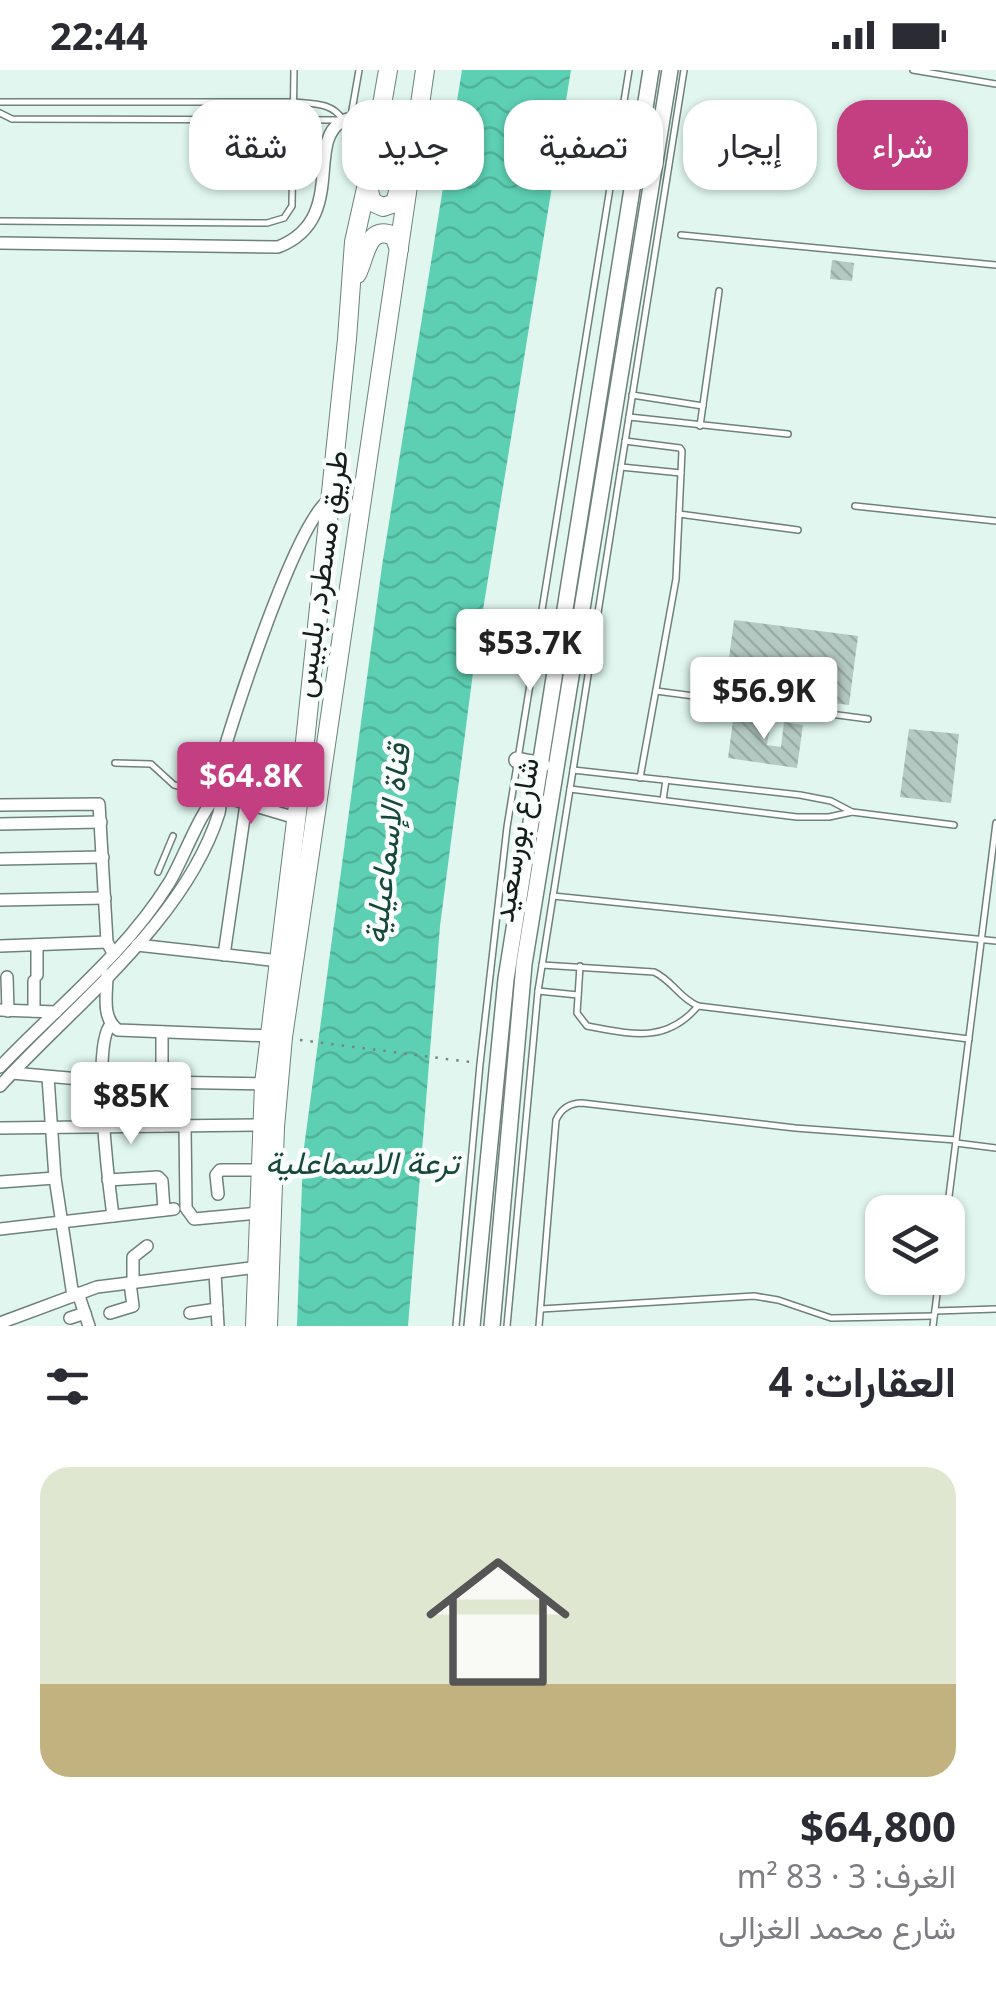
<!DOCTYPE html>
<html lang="ar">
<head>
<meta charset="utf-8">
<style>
  body { margin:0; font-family:"Noto Sans",Vazirmatn,sans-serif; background:#f2f2f3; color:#2b2b33; direction:rtl; height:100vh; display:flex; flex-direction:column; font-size:38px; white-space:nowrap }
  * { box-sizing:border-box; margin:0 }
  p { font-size:32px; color:#7c7c81 }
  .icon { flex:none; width:55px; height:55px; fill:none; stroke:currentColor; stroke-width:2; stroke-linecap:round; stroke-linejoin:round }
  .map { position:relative; height:1256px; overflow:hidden; direction:ltr }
  .details { display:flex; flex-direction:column; background:#fff; flex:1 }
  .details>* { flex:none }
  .guide { position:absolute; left:30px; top:30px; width:938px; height:90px; direction:rtl; display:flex; gap:20px }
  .fabs { position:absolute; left:865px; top:1125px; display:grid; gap:20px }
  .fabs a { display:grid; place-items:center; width:100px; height:100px; border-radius:20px; background:#fff; box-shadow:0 2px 8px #0004; font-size:50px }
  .price { position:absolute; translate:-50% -85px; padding:0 22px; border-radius:10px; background:#fff; color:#222; font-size:32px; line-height:65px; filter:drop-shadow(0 2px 5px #0008) }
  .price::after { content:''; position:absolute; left:50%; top:60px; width:30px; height:22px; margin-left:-15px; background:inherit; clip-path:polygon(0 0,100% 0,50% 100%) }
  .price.selected { background:#c43f81; color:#fff }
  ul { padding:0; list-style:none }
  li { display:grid; align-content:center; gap:20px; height:530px; padding:0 40px }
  li span { display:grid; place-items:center; height:310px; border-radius:30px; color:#555 }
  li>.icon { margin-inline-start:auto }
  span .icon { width:180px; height:180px; fill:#fffc; stroke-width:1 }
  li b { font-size:42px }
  h2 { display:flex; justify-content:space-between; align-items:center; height:120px; padding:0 40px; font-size:42px }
  .tag { padding:0 35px; border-radius:30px; background:#fff; box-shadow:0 2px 8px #0004; font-size:35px; line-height:90px }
  .tag.selected { background:#c43f81; color:#fff }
  .status { display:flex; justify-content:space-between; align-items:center; height:70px; padding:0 50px; background:#fff; direction:ltr }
  .status svg { height:28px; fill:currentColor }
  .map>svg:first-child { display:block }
  .water { fill:url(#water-waves) }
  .building { fill:url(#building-back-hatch) }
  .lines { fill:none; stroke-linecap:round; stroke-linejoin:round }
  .lane-casing { stroke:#6e817b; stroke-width:8 }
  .street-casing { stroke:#6e817b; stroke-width:14 }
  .secondary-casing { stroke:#6e817b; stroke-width:18 }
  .primary-casing { stroke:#6e817b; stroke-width:20 }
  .path { stroke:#778581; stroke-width:2.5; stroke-dasharray:2.5 8; stroke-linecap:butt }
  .lane { stroke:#fff; stroke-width:5 }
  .street { stroke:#fff; stroke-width:11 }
  .secondary { stroke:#fff; stroke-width:15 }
  .primary { stroke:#fff; stroke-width:18 }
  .labels { text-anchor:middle; stroke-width:9; stroke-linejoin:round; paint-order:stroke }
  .street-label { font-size:30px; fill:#161e1c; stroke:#fafffd }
  .water-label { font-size:32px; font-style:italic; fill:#16483c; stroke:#fafffd }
</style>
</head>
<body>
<div class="status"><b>22:44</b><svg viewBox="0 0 49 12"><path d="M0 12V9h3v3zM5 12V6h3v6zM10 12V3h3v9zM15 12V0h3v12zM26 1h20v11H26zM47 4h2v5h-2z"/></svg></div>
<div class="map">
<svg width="996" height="1256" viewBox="0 0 996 1256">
  <defs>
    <pattern id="water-waves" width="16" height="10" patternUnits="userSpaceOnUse" patternTransform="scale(2.5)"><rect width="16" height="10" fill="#5dd0b3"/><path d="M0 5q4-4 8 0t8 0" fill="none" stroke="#50b299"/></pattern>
    <pattern id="building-back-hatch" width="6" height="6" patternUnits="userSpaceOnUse" patternTransform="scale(2.5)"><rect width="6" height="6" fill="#b4c9c2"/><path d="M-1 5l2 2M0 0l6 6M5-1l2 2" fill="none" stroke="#9aaca6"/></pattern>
  </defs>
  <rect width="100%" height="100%" fill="#e0f6ef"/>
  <path class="water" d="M462,0H571L474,595L440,856L408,1256H297L303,1085L382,496Z"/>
  <g class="building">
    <path d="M832,190L854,193L852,211L830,209Z"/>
    <path d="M734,550L858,566L849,635L725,619Z"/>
    <path d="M734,643L771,649L767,675L781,677L784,652L803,655L797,698L728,688Z"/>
    <path d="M909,659L959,664L951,733L900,727Z"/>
  </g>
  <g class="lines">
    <g class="lane-casing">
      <g id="lane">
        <path d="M913,0L996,14"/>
        <path d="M0,32H293C313,34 332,32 343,50"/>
        <path d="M0,43L12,49L340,50"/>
        <path d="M351,46L359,0"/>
        <path d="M0,151L267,153L284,148L292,136L294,0"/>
        <path d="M681,165L996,195"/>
        <path d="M632,325L703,336"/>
        <path d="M629,347L788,364"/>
        <path d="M700,356L719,221"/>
        <path d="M625,371L680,378L682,381L676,509L640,708"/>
        <path d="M621,397L681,403"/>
        <path d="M855,436L996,451"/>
        <path d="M679,444L798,460"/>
        <path d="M656,621L868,649"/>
        <path d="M115,693L151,694L174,715L216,725"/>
        <path d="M573,700L800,725L831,731L852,742L954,755"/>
        <path d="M277,706L298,709"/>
        <path d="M570,719L797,747H829L852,742"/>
        <path d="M663,730L666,710"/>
        <path d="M158,802L173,766"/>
        <path d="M553,826L996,871"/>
        <path d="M542,895L654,902C672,910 679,928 698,936L969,969"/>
        <path d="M580,896L577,943L587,956C631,964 666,974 698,936"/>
        <path d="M538,921L578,925"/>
        <path d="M956,1073L996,1078"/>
        <path d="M947,1142L996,753"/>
        <path d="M541,1239L754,1226L778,1230L831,1248L934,1246"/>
        <path d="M935,1241L996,1239"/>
        <path d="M456,1256L480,994L507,757L629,0"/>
        <path d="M507,1256L538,921L684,0"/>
        <path d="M539,1256L556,1050C561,1039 569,1033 582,1033L795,1058L956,1070"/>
        <path d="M933,1256L939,1208"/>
      </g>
    </g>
    <g class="street-casing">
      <g id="street">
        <path d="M0,173L278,177C347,150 306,74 341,52C351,45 368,50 379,51"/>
        <path d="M218,725L296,748"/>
        <path d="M0,735L99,734L107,872L113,883"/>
        <path d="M0,754L101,752"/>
        <path d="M0,789L103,787"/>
        <path d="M0,830L105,828"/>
        <path d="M37,875V905"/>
        <path d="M137,875L280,891"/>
        <path d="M0,876L107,872"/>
        <path d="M224,885L246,734"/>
        <path d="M107,905C107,924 101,948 118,960L270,966"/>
        <path d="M7,907L8,941"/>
        <path d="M34,911V941"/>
        <path d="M0,940L56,942"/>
        <path d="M111,955C91,971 109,1116 113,1146"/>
        <path d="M0,997C57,937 125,884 169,813C182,792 202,737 218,725"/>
        <path d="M12,1003L102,1011L264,1014"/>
        <path d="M48,1007L55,1108L73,1226"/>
        <path d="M0,1016C74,935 185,851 219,743C223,729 215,714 219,698C232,650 295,455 328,431"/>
        <path d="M162,1056V962"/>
        <path d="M185,1056L186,1138L194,1149L259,1143"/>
        <path d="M0,1058L262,1055"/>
        <path d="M108,1110L158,1107L162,1111L164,1140"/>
        <path d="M0,1112L55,1108"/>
        <path d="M218,1124L216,1105L220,1100H260"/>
        <path d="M0,1159L174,1139"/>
        <path d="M215,1203L218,1256"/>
        <path d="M133,1213V1187L147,1176"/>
        <path d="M78,1223L89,1256"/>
        <path d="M110,1243L133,1236L130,1213"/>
        <path d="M190,1243L217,1239"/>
        <path d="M70,1248L85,1243"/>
        <path d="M0,1253L97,1217L258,1197"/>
      </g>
    </g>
    <g class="secondary-casing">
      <g id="secondary">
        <path d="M621,48L642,50"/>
        <path d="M517,690L542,695"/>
        <path d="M472,1256L506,909L651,0"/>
        <path d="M492,1256L524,894L670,0"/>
      </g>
    </g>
    <g class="primary-casing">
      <g id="primary">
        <path d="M367,114L372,132L383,137L395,133L400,114"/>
        <path d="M357,204C366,186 367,154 394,166L399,179"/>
        <path d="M255,1256L264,1014L301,710L347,269L354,172L373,87L388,0"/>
        <path d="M268,1256L275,1057L283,967L425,0"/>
      </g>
    </g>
    <path class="path" d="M300,970L470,992"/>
    <use href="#lane" class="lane"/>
    <use href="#street" class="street"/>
    <use href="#secondary" class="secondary"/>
    <use href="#primary" class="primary"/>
  </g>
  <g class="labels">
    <g class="street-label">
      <text transform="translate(321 504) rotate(-82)" y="10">طريق مسطرد, بلبيس</text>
      <text transform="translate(516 770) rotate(-81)" y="10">شارع بورسعيد</text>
    </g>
    <g class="water-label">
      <text transform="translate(387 774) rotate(-83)" y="11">قناة الإسماعيلية</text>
      <text x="362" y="1104">ترعة الاسماعلية</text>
    </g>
  </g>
</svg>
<div class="fabs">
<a><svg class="icon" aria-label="layers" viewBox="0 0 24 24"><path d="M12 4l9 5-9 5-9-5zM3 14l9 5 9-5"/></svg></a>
</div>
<b class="price" style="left:530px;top:624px">$53.7K</b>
<b class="price" style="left:764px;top:672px">$56.9K</b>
<b class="price selected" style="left:251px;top:757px">$64.8K</b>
<b class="price" style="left:131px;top:1077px">$85K</b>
<div class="guide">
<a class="tag selected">شراء</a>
<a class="tag">إيجار</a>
<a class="tag">تصفية</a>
<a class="tag">جديد</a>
<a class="tag">شقة</a>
</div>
</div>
<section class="details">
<h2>العقارات: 4<svg class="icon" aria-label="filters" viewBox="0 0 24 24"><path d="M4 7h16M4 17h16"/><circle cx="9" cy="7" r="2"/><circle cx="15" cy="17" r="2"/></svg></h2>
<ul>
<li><span style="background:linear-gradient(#dfe7d0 70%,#c2b280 0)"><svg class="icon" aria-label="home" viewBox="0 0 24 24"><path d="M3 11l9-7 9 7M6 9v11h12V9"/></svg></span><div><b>$64,800</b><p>الغرف: 3 · 83 m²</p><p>شارع محمد الغزالى</p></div></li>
</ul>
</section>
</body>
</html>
